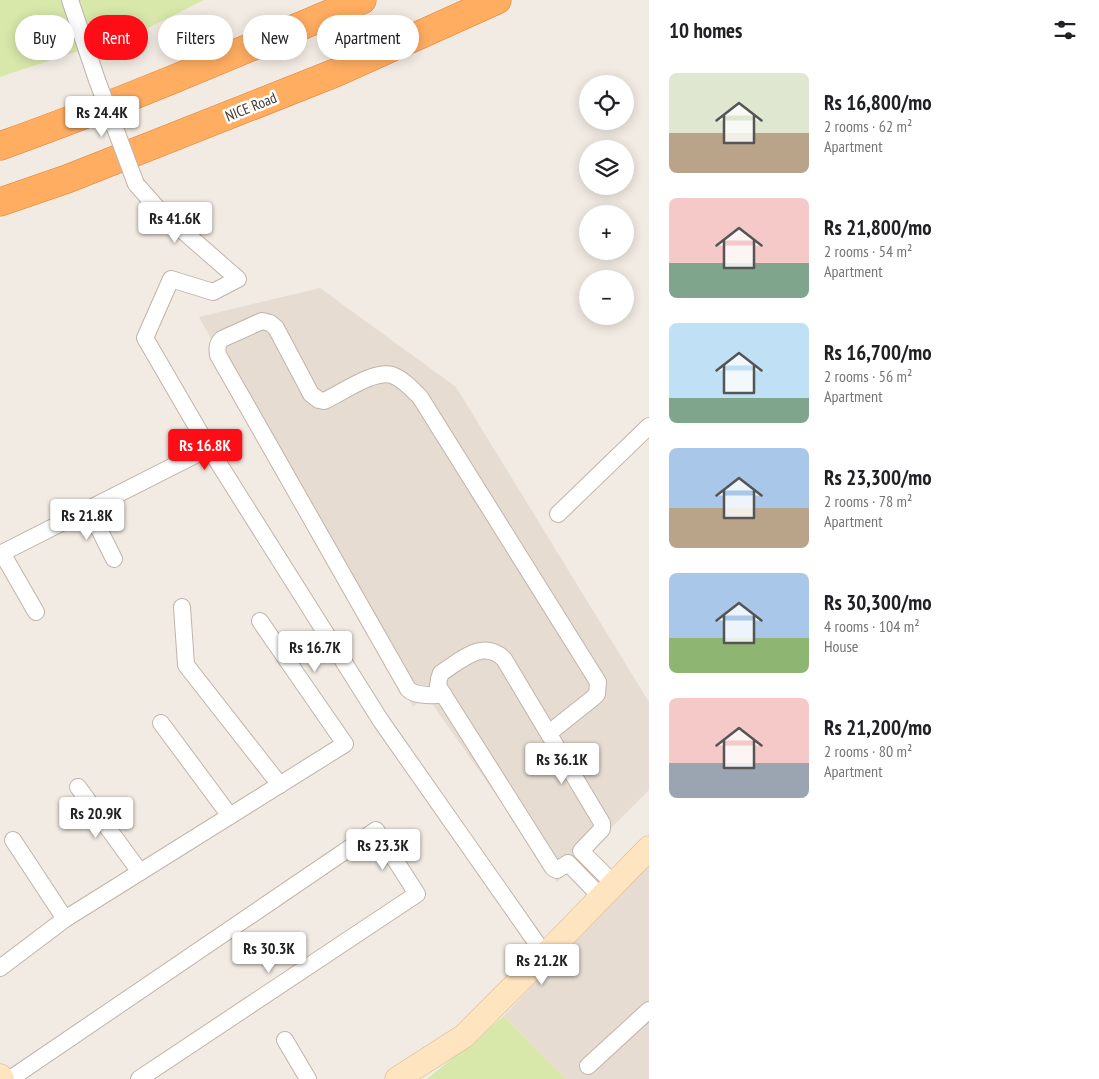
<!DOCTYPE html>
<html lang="en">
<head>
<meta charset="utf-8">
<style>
  body { margin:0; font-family:"PT Sans Narrow",sans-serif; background:#f2f2f2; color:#202124; height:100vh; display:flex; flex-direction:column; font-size:19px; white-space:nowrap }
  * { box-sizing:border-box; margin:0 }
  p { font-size:16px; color:#757577 }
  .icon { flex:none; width:28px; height:28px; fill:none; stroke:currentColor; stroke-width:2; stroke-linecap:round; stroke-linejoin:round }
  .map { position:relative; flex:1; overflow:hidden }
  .panel { display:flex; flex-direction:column; background:#fff; width:450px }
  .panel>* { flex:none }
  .top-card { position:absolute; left:15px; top:15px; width:475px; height:45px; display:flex; gap:10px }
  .tools { position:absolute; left:579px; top:75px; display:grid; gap:10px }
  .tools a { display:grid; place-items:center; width:55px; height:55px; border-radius:50%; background:#fff; box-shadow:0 2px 12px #0003; font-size:25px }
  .price { position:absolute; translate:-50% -42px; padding:0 11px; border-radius:5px; background:#fff; color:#222; font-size:16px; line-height:32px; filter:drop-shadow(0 1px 2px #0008) }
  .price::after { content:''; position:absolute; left:50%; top:30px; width:15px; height:11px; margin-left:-8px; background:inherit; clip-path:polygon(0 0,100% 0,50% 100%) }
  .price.active { background:#ff0d16; color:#fff }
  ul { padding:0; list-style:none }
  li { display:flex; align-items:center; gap:15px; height:125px; padding:0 20px }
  li span { display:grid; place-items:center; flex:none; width:140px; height:100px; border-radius:8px; color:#555 }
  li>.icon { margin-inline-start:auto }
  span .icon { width:60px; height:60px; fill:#fffc; stroke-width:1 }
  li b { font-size:21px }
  h2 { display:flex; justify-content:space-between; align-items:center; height:60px; padding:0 20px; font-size:21px }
  .tag { padding:0 18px; border-radius:22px; background:#fff; box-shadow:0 2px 12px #0003; font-size:18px; line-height:45px }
  .tag.active { background:#ff0d16; color:#fff }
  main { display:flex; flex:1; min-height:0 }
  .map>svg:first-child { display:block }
  .residential { fill:#e6dcd1 }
  .green { fill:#d8e8aa }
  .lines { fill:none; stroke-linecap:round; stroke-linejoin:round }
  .street-casing { stroke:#c1b3a8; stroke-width:18 }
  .secondary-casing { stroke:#d7b893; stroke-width:25 }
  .highway-casing { stroke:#e27e2d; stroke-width:29 }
  .street { stroke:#fff; stroke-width:16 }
  .secondary { stroke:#ffe4c0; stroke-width:24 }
  .highway { stroke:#ffad61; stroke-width:28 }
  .street-bridge-casing { stroke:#c1b3a8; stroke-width:18; stroke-linecap:butt }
  .street-bridge { stroke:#fff; stroke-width:16 }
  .labels { text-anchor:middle; stroke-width:5; stroke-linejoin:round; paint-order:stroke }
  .street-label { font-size:15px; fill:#443a33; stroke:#fff }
</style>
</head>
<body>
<main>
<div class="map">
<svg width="649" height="1079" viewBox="0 0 649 1079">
  <rect width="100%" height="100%" fill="#f2ebe3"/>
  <g class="residential">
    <path d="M320,288L456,387L649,702V790L557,882L426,695L413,707L199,317Z"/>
    <path d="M649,860V1079H566L504,1016Z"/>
  </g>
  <g class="green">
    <path d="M0,0H204L148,28L0,77Z"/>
    <path d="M504,1016L566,1079H427Z"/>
  </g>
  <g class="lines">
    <g class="street-casing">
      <g id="street">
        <path d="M70,0L97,80"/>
        <path d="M136,184L159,210L238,279L213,292L171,279L145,338L209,448L381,721L545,955"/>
        <path d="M89,509L114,559"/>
        <path d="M558,514L649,426"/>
        <path d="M2,553L36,612"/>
        <path d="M0,554L209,448"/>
        <path d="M182,607L186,665L280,785"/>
        <path d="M444,695C432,695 416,697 408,689L218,355C217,348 217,344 222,339L262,321L270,323L276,328L311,394L319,400L324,401C342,393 373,370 392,375C403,379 412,389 420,397L598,682L597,694L593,698L549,733"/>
        <path d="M161,723L230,816"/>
        <path d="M78,787L140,872"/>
        <path d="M13,840L65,919"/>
        <path d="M601,897L568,863L557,870L553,868L438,686L439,679L441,673C460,661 483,638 504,659L602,823V829L581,851L614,884"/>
        <path d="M0,968L65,919L345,744L260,621"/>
        <path d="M285,1040L308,1079"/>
        <path d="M588,1066L649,1010"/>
        <path d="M10,1079L376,830L417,894L139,1079"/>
      </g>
    </g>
    <g class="secondary-casing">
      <g id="secondary">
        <path d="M0,1076L2,1079"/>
        <path d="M397,1079L464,1036L545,955L649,848"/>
      </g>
    </g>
    <g class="highway-casing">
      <g id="highway">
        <path d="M0,146C123,102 242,51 362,0"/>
        <path d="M0,202L67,179L335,73L497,0"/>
      </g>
    </g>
    <use href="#street" class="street"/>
    <use href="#secondary" class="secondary"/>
    <use href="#highway" class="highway"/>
    <g class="street-bridge-casing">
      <path id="street-bridge" d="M97,80L136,184"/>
    </g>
    <use href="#street-bridge" class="street-bridge"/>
  </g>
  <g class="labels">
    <g class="street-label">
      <text transform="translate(251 107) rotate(-22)" y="5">NICE Road</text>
    </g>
  </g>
</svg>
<div class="tools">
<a><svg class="icon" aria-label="locate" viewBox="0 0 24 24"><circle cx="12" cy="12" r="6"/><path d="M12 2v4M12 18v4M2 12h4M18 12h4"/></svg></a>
<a><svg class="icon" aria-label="layers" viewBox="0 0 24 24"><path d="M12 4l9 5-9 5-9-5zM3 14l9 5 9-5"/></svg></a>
<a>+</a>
<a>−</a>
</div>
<b class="price" style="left:102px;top:138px">Rs 24.4K</b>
<b class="price" style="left:175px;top:244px">Rs 41.6K</b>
<b class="price active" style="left:205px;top:471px">Rs 16.8K</b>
<b class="price" style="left:87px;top:541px">Rs 21.8K</b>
<b class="price" style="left:315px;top:673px">Rs 16.7K</b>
<b class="price" style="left:562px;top:785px">Rs 36.1K</b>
<b class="price" style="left:96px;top:839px">Rs 20.9K</b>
<b class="price" style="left:383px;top:871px">Rs 23.3K</b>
<b class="price" style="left:269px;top:974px">Rs 30.3K</b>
<b class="price" style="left:542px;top:986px">Rs 21.2K</b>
<div class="top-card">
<a class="tag">Buy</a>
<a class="tag active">Rent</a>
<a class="tag">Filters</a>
<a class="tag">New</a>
<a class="tag">Apartment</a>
</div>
</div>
<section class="panel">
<h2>10 homes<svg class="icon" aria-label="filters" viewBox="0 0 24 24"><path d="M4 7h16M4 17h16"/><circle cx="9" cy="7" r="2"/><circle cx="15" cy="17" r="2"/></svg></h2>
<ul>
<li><span style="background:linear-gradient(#dfe7d0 60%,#b9a48a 0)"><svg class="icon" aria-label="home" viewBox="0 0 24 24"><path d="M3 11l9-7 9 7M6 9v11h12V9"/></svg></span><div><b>Rs 16,800/mo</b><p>2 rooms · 62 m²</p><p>Apartment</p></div></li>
<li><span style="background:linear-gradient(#f6c9c9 65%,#7fa58c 0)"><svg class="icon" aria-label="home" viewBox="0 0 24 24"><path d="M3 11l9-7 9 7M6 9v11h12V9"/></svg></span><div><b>Rs 21,800/mo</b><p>2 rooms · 54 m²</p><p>Apartment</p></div></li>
<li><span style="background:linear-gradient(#bfe0f5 75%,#7fa58c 0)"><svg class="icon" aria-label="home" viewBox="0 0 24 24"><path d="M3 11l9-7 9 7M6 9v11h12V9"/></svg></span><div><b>Rs 16,700/mo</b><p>2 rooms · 56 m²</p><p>Apartment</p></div></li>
<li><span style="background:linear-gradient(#a9c7e8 60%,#b9a48a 0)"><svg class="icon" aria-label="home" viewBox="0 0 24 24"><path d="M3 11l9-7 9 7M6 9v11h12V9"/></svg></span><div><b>Rs 23,300/mo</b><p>2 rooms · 78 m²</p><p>Apartment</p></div></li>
<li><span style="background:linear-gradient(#a9c7e8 65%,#8fb573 0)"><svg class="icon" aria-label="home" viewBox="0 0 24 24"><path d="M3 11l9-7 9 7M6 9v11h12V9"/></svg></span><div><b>Rs 30,300/mo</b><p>4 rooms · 104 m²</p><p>House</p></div></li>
<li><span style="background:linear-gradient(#f6c9c9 65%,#9aa5b1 0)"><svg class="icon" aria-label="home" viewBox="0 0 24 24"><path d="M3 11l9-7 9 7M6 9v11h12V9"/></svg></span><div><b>Rs 21,200/mo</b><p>2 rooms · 80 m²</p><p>Apartment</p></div></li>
</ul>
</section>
</main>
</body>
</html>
